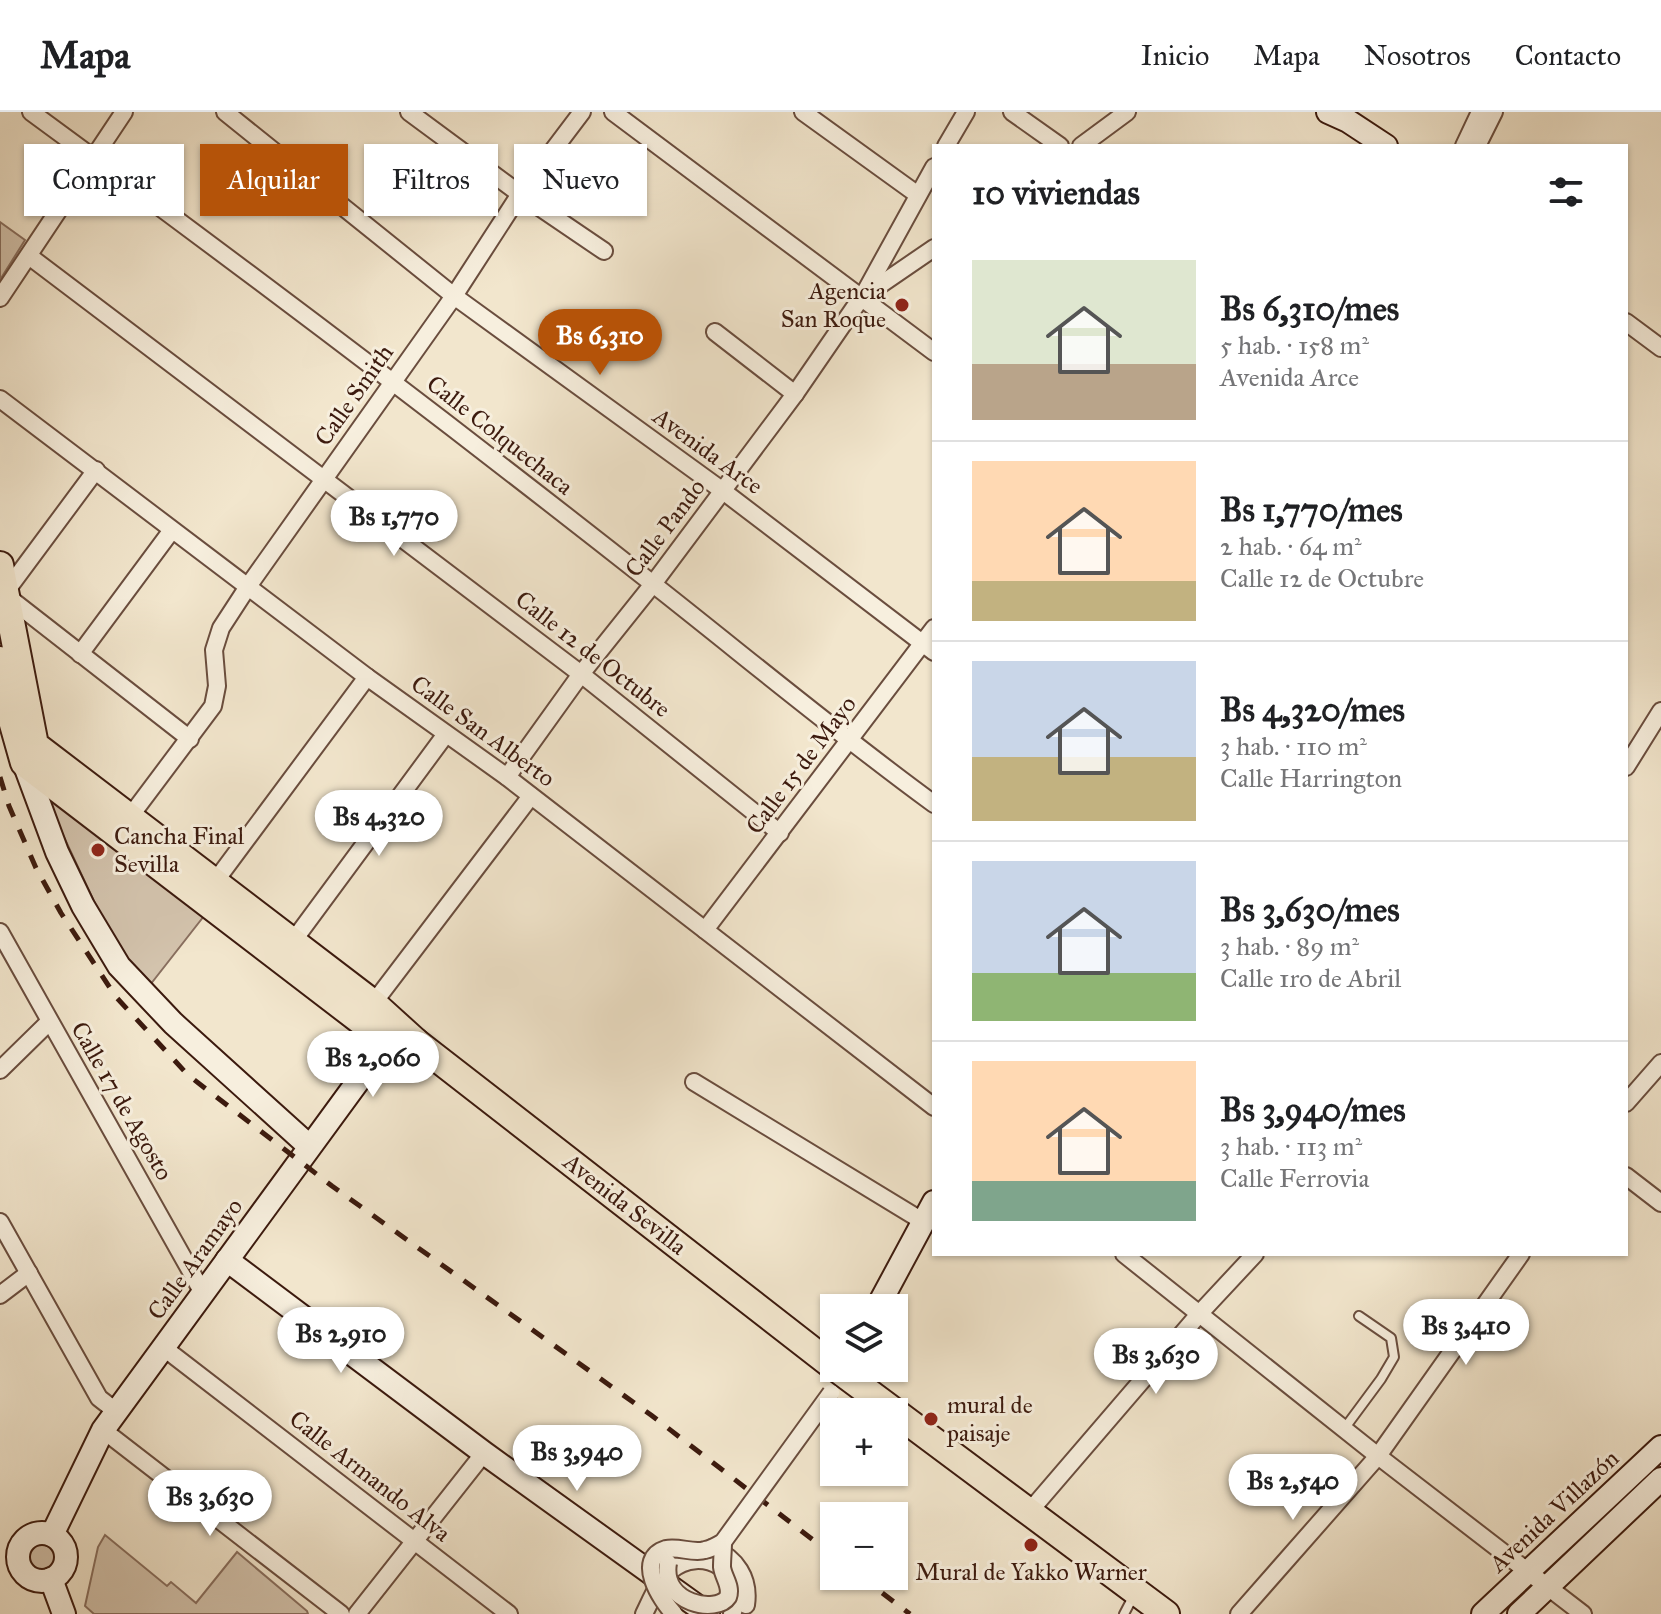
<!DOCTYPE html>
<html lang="es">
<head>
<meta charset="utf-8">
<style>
  body { margin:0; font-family:"IM FELL Great Primer",serif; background:#f2f2f2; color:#202124; height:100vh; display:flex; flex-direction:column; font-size:30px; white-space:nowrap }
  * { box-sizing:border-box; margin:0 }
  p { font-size:26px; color:#757577 }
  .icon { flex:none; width:44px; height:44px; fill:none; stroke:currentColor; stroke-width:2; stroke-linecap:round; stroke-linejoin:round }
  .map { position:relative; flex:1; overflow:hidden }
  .details { position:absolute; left:932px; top:32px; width:696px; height:1112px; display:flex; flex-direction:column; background:#fff; border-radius:0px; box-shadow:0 2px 6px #0004 }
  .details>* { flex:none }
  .guide { position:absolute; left:24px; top:32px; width:760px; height:72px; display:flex; gap:16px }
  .controls { position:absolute; left:820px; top:1182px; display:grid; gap:16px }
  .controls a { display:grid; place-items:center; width:88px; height:88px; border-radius:0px; background:#fff; box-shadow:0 2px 6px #0004; font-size:40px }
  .price { position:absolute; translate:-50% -68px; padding:0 18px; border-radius:28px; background:#fff; color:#222; font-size:26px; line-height:52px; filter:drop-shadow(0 2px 4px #0008) }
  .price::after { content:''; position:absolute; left:50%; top:48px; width:24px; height:18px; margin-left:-12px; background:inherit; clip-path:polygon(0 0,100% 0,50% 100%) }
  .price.on { background:#b45309; color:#fff }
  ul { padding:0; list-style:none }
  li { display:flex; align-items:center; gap:24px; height:200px; padding:0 40px }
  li+li { border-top:2px solid #e0e0e0 }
  li span { display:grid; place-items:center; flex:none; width:224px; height:160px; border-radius:0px; color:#555 }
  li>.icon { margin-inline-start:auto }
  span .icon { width:96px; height:96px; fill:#fffc; stroke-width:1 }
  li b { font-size:34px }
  h2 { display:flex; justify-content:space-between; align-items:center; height:96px; padding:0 40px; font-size:34px }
  .chip { padding:0 28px; border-radius:0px; background:#fff; box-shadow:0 2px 6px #0004; font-size:28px; line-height:72px }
  .chip.on { background:#b45309; color:#fff }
  header { display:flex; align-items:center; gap:48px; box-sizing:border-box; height:112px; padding:0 40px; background:#fff; border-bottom:2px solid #e0e0e0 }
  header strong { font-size:38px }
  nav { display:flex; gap:44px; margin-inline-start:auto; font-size:28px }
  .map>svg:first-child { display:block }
  .green { fill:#d3c3ad; stroke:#886e5e; stroke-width:2 }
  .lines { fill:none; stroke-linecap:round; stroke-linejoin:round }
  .lane-casing { stroke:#6a4d3e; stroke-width:12 }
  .street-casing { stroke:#6a4d3e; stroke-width:20 }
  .secondary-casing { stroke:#3c1a0e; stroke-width:26 }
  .primary-casing { stroke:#3c1a0e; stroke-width:30 }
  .lane { stroke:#f7efde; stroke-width:8 }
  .street { stroke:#f7efde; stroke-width:16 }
  .secondary { stroke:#f7efde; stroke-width:22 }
  .primary { stroke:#f2e6cd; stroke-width:26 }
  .rail { stroke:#3c1a0e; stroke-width:5; stroke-dasharray:14 14; stroke-linecap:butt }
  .street-bridge-casing { stroke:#6a4d3e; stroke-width:20; stroke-linecap:butt }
  .street-bridge { stroke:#f7efde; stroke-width:16 }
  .poi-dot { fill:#8f2418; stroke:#f7efde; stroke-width:3 }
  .labels { text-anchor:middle; stroke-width:6; stroke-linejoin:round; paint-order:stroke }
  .poi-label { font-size:24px; fill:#3c1a0e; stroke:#f7efde; text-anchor:start }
  .street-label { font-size:24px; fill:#3c1a0e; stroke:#f7efde }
</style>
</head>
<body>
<header>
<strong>Mapa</strong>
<nav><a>Inicio</a><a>Mapa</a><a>Nosotros</a><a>Contacto</a></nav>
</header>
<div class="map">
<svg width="1661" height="1502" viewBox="0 0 1661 1502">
  <rect width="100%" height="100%" fill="#f2e6cd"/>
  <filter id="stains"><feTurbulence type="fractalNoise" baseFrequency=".0025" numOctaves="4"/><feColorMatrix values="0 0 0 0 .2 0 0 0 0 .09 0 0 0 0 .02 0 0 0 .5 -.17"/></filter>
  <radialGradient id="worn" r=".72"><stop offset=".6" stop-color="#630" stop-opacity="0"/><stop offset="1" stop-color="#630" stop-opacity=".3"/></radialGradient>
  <g class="green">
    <path d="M0,110L25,128L0,168Z"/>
    <path d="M42,678L204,804L150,873L113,830Z"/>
    <path d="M105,1423L167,1474L171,1470L196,1491L237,1440L307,1499L308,1502H94L85,1494L98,1435Z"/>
    <circle cx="42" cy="1446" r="14"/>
  </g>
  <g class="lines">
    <g class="lane-casing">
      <g id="lane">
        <path d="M1344,1317L1381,1267L1394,1245L1391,1226L1359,1204"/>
        <path d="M1124,1502L1134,1483"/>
      </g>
    </g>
    <g class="street-casing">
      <g id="street">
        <path d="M31,0C241,154 449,311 653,472C747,546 838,622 934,692"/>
        <path d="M225,0L454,184L723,379L934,540"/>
        <path d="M409,0L520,82L604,139"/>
        <path d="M613,0L934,240"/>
        <path d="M803,0L918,83"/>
        <path d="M1012,0L1060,34"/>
        <path d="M946,34L966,0"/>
        <path d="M1081,34L1127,0"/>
        <path d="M1464,34L1480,0"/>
        <path d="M1477,34L1494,0"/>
        <path d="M29,144L581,562L780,721"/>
        <path d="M864,182L934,55"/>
        <path d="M0,186L124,0"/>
        <path d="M1626,210L1661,236"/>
        <path d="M715,220L795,282"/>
        <path d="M0,287L367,565L507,665L934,995"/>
        <path d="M96,358L4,482L190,627"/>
        <path d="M80,542L172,418"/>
        <path d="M1626,655L1661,599"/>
        <path d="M507,665L581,562L653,472L795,282L861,186L934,136"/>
        <path d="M126,710L213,594L217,574L214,538L221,516L249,473L454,184L520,82L582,0"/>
        <path d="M211,775L367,565"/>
        <path d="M705,818L934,516"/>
        <path d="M0,820L203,1181"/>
        <path d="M288,836L446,622"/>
        <path d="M369,897L531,684"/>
        <path d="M0,958L49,910"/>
        <path d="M694,970L924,1110"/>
        <path d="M1626,991L1661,951"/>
        <path d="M1626,1064L1661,1091"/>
        <path d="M0,1110L99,1286L117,1300"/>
        <path d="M1124,1142L1378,1344L1583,1502"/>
        <path d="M0,1183L29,1161"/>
        <path d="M164,1236L509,1502"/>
        <path d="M103,1318L341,1502"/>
        <path d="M1029,1400L1200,1201L1255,1142"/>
        <path d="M712,1436C736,1446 750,1466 746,1493"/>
        <path d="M357,1502L484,1341"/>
        <path d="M644,1502C651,1488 658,1470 670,1459C702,1431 751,1461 732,1502"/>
        <path d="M1239,1502L1378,1344L1521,1142"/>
      </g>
    </g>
    <g class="secondary-casing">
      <g id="secondary">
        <path d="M1328,0L1348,9L1386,34"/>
        <path d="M24,651L57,740L83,794L119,854L173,911L309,1034"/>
        <path d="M227,1148L484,1341L708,1502"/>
        <path d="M877,1196L934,1090"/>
        <circle cx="42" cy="1445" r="24"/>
        <path d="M52,1423L103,1318L397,916"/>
        <path d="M51,1467L64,1502"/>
        <path d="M1483,1502L1661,1335"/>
        <path d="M1519,1502L1661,1367"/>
      </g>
    </g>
    <g class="primary-casing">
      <g id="primary">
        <path d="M0,453L35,633L373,891L416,930L834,1255"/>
        <path d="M0,548L7,591L24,651L387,929L416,930"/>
        <path d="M836,1256L1166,1502"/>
      </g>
    </g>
    <use href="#lane" class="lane"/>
    <use href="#street" class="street"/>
    <use href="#secondary" class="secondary"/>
    <use href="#primary" class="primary"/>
    <g class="rail">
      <path d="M0,665L9,694L36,756L61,801L116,885L188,963L332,1074L651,1303L834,1444"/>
      <path d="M860,1464L910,1502"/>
    </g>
    <g class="street-bridge-casing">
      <g id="street-bridge">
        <path d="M668,1451C661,1492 717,1502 728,1485C732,1474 723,1465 722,1455C722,1447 723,1438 723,1430"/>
        <path d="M674,1502C661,1488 634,1447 666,1437C679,1434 693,1442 705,1438C711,1437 718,1433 723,1430L831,1281"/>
      </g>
    </g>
    <use href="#street-bridge" class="street-bridge"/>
  </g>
  <g class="poi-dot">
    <circle cx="902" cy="193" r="8"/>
    <circle cx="98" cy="738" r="8"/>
    <circle cx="931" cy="1307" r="8"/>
    <circle cx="1031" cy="1433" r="8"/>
  </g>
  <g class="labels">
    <g class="poi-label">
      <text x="886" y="187" text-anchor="end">Agencia<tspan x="886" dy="28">San Roque</tspan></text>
      <text x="114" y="732">Cancha Final<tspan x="114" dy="28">Sevilla</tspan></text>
      <text x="947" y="1301">mural de<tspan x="947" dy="28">paisaje</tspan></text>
      <text x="1031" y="1468" text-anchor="middle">Mural de Yakko Warner</text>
    </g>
    <g class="street-label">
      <text transform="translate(354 283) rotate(-55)" y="8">Calle Smith</text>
      <text transform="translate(500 323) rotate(38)" y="8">Calle Colquechaca</text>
      <text transform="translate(708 339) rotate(36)" y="8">Avenida Arce</text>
      <text transform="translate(665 416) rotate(-53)" y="8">Calle Pando</text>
      <text transform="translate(593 542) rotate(38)" y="8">Calle 12 de Octubre</text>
      <text transform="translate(483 619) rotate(36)" y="8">Calle San Alberto</text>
      <text transform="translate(801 653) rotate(-53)" y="8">Calle 15 de Mayo</text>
      <text transform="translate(122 989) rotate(60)" y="8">Calle 17 de Agosto</text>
      <text transform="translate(625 1092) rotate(38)" y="8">Avenida Sevilla</text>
      <text transform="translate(195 1147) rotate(-54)" y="8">Calle Aramayo</text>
      <text transform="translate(370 1364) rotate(38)" y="8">Calle Armando Alva</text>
      <text transform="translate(1554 1399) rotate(-43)" y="8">Avenida Villazón</text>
    </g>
  </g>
  <rect width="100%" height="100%" filter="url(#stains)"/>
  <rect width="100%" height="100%" fill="url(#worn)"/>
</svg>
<div class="controls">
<a><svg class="icon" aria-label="layers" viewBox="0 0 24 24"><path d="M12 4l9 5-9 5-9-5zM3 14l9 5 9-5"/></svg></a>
<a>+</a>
<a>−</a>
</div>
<b class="price on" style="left:600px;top:265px">Bs 6,310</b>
<b class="price" style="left:394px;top:446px">Bs 1,770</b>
<b class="price" style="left:379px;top:746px">Bs 4,320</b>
<b class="price" style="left:373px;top:987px">Bs 2,060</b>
<b class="price" style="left:1466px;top:1255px">Bs 3,410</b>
<b class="price" style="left:341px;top:1263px">Bs 2,910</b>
<b class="price" style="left:1156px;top:1284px">Bs 3,630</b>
<b class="price" style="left:577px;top:1381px">Bs 3,940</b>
<b class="price" style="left:1293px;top:1410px">Bs 2,540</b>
<b class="price" style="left:210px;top:1426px">Bs 3,630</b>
<div class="guide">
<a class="chip">Comprar</a>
<a class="chip on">Alquilar</a>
<a class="chip">Filtros</a>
<a class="chip">Nuevo</a>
</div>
<section class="details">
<h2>10 viviendas<svg class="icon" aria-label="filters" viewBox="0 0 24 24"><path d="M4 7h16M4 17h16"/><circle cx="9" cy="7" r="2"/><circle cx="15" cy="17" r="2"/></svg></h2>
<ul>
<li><span style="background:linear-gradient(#dfe7d0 65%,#b9a48a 0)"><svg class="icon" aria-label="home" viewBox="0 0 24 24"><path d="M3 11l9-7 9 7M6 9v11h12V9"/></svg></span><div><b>Bs 6,310/mes</b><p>5 hab. · 158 m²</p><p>Avenida Arce</p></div></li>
<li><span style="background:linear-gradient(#ffd9b3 75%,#c2b280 0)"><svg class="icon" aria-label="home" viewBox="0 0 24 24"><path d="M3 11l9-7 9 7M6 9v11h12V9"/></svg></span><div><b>Bs 1,770/mes</b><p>2 hab. · 64 m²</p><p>Calle 12 de Octubre</p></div></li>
<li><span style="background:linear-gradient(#c9d6e8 60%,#c2b280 0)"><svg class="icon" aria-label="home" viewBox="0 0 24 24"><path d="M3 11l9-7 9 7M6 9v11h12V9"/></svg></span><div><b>Bs 4,320/mes</b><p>3 hab. · 110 m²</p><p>Calle Harrington</p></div></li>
<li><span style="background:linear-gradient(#c9d6e8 70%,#8fb573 0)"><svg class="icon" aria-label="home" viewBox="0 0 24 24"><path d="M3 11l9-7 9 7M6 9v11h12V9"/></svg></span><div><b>Bs 3,630/mes</b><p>3 hab. · 89 m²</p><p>Calle 1ro de Abril</p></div></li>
<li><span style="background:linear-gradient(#ffd9b3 75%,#7fa58c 0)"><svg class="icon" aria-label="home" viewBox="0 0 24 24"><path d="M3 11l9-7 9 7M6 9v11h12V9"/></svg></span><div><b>Bs 3,940/mes</b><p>3 hab. · 113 m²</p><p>Calle Ferrovia</p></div></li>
</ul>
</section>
</div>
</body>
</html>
